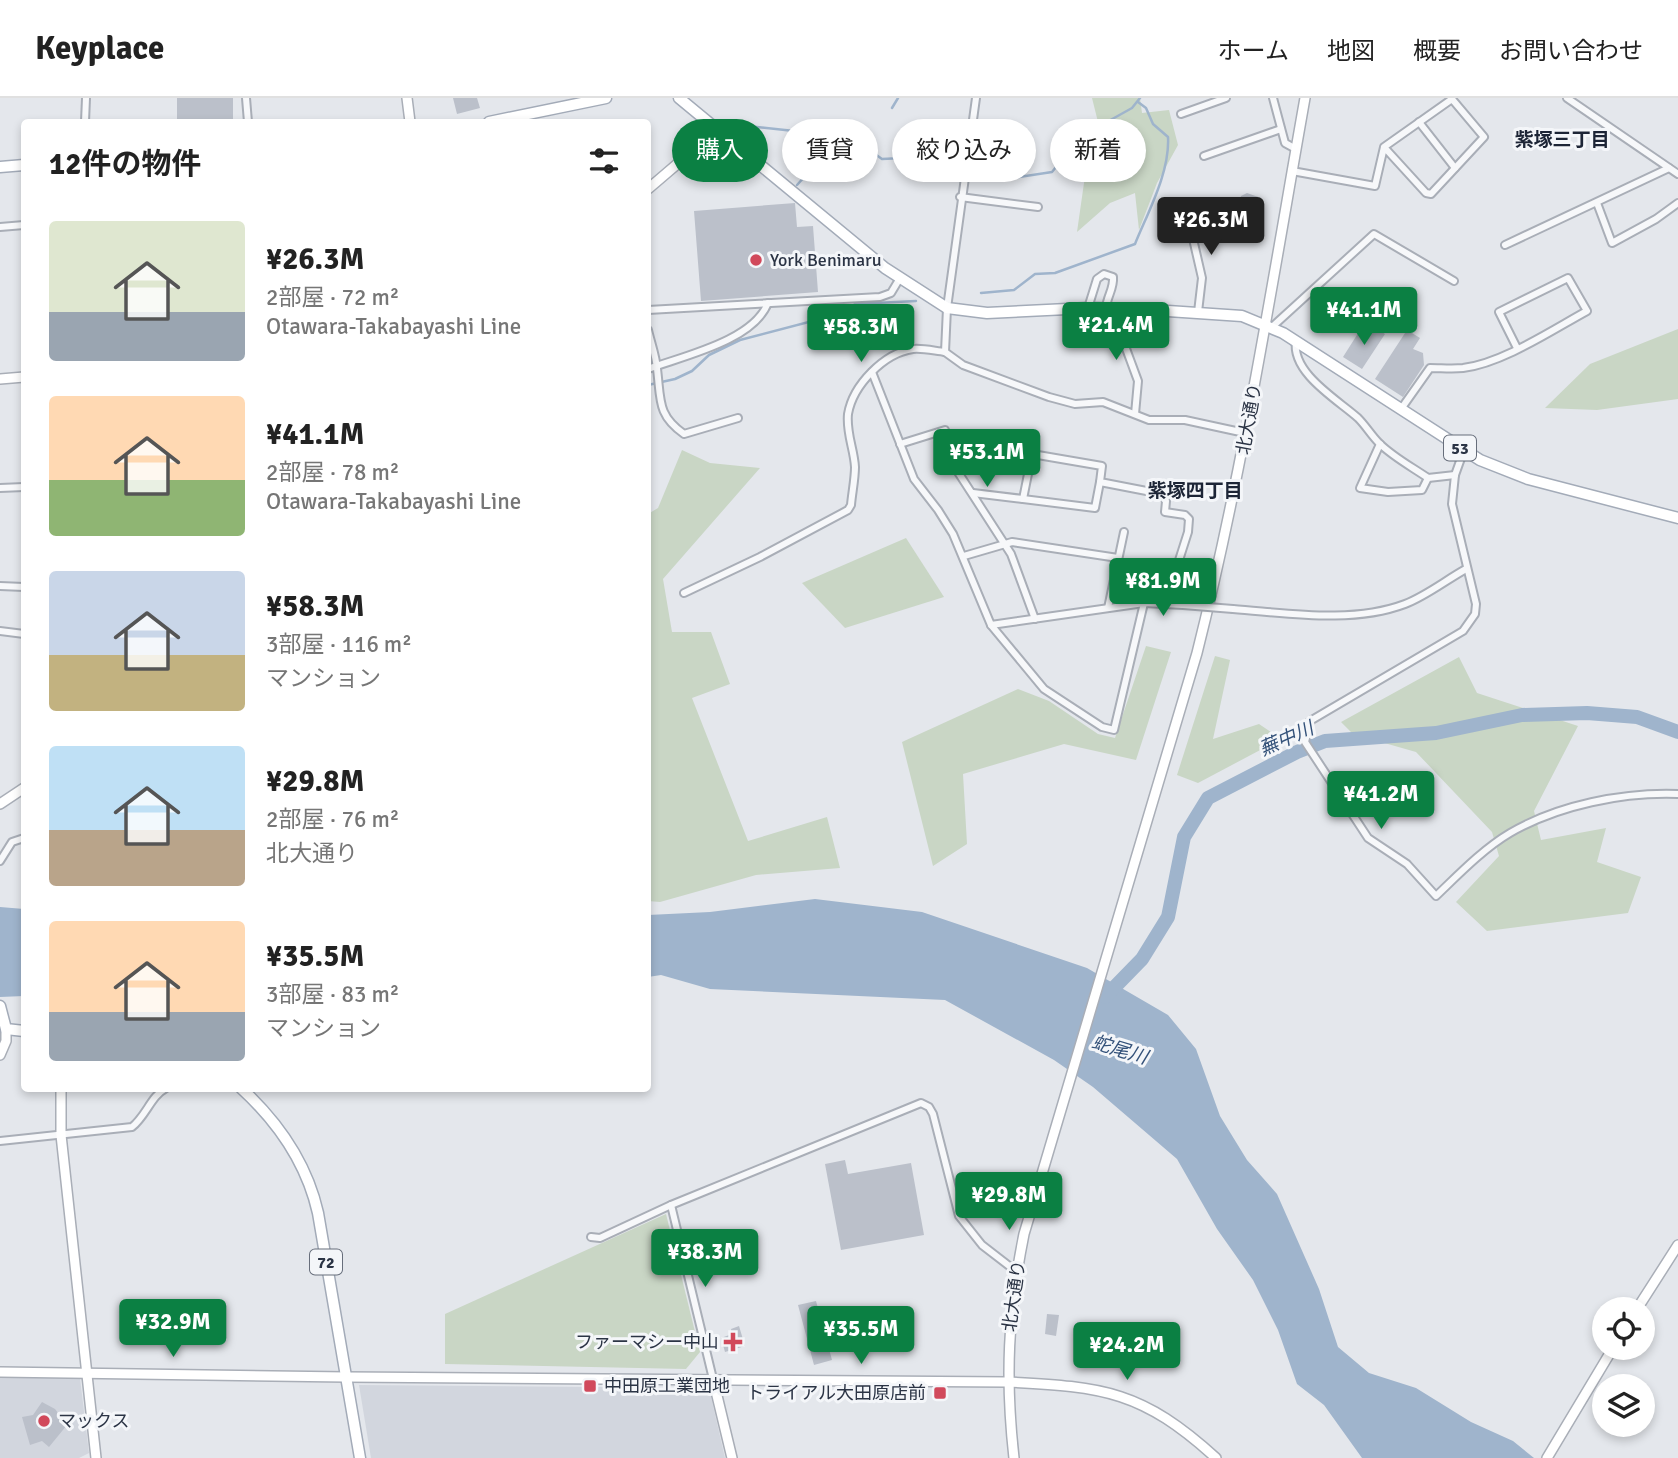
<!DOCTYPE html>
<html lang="ja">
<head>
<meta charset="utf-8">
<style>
  body { margin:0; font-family:Signika,"Noto Sans JP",sans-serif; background:#f6f6f6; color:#222; height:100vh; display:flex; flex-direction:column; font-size:26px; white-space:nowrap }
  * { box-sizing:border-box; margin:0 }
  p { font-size:23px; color:#767676 }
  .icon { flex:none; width:38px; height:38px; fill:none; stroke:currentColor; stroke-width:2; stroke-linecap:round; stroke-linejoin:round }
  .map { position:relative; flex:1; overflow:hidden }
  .drawer { position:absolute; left:21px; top:21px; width:630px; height:973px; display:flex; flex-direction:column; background:#fff; border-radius:7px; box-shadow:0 4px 10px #0003 }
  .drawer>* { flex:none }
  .banner { position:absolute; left:672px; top:21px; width:665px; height:63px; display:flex; gap:14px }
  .tools { position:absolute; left:1592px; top:1199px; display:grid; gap:14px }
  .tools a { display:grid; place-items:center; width:63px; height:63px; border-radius:50%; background:#fff; box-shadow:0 4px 10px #0003; font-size:35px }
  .price { position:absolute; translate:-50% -60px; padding:0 16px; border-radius:7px; background:#0b8043; color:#fff; font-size:23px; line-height:46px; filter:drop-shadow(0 2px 4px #0008) }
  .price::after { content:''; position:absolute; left:50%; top:42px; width:21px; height:16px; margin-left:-10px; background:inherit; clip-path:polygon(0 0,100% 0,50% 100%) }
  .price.selected { background:#222; color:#fff }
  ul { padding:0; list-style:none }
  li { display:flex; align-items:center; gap:21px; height:175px; padding:0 28px }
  li span { display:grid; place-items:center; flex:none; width:196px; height:140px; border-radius:7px; color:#555 }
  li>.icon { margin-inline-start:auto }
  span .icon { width:84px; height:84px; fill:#fffc; stroke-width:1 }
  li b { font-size:30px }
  h2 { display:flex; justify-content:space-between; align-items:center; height:84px; padding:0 28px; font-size:30px }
  .chip { padding:0 24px; border-radius:32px; background:#fff; box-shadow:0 4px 10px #0003; font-size:24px; line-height:63px }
  .chip.selected { background:#0b8043; color:#fff }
  header { display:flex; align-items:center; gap:42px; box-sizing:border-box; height:98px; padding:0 35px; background:#fff; border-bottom:2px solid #e0e0e0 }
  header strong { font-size:33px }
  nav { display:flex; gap:38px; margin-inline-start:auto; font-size:24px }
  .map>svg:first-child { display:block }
  .built { fill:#d2d6de }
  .green { fill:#c9d6c5 }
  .water { fill:#9fb4cc }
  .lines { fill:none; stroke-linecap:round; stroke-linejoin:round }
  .stream { stroke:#9fb4cc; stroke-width:2.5 }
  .river { stroke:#9fb4cc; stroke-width:14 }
  .building { fill:#bbc0ca }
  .street-casing { stroke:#a9aeb7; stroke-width:10 }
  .secondary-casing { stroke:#a9aeb7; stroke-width:12 }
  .primary-casing { stroke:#a3abb8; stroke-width:13 }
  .street { stroke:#f7f8fa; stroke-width:6 }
  .secondary { stroke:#fff; stroke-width:9 }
  .primary { stroke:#fff; stroke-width:10 }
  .street-bridge-casing { stroke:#a9aeb7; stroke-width:10; stroke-linecap:butt }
  .street-bridge { stroke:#f7f8fa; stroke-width:6 }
  .poi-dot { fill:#d1495b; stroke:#f4f6f9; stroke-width:2.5 }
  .labels { text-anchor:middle; stroke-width:6; stroke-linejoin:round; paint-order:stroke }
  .shield { fill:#f4f6f9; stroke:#676e7b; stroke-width:2 }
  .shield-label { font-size:16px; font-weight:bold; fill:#2b3445 }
  .poi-label { font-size:18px; fill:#2b3445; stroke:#f4f6f9; text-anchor:start }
  .street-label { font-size:18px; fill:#2b3445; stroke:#f4f6f9 }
  .neighbourhood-label { font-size:19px; font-weight:bold; fill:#1d2536; stroke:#f4f6f9 }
  .water-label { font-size:19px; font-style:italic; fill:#34527a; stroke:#f4f6f9 }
</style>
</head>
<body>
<header>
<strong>Keyplace</strong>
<nav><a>ホーム</a><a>地図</a><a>概要</a><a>お問い合わせ</a></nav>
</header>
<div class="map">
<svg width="1678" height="1360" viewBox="0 0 1678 1360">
  <rect width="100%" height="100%" fill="#e4e7ec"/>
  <g class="built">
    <path d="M0,1280H80L89,1355L79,1360H0Z"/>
    <path d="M359,1287L709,1290L725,1360H371Z"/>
  </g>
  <g class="green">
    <path d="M1092,0H1140L1142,15L1169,12L1178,47L1157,85L1139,132L1135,95L1110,105L1077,134L1086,71L1098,24Z"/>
    <path d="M1678,231V301L1597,312L1545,310L1590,266Z"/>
    <path d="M682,352L710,365L760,370L663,481L672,534H711L730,586L692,600L748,743L827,719L840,770L756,777L660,804L648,803V416L658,410Z"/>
    <path d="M906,440L944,499L845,530L802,485Z"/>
    <path d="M1146,548L1171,554L1136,662L1064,646L963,676L967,746L933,768L902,644L1018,591L1049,603L1098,636L1115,640Z"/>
    <path d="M1215,558L1230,562L1213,641L1259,626L1281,641L1198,685L1177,677Z"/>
    <path d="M1459,559L1477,595L1578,628L1534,713L1541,742L1606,730L1597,764L1641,779L1628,815L1487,833L1456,804L1499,758L1492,734L1416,654L1353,636L1341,624Z"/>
    <path d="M666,1116L700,1254L686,1271L445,1266V1216Z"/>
  </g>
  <g class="water">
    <path d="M815,801L922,814L1087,870L1168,917L1196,951L1220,1018L1247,1062L1277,1096L1319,1191L1338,1249L1369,1275L1416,1290L1471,1324L1513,1343L1534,1360H1362L1324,1307L1297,1286L1278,1232L1253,1182L1217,1131L1177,1061L1093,989L1054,962L945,902L710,891L661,877L648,879V817L710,814Z"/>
    <path d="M0,809L24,811V898L0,899Z"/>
  </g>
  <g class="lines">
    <g class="stream">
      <path d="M892,10L898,0"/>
      <path d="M738,27L794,33L823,26L851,29"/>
      <path d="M870,38L868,51L882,61L903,60L1007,81L1052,74L1080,39L1132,10L1140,0"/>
      <path d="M821,61L845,27"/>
      <path d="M797,87L816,66"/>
      <path d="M981,195L1014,192L1035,176L1055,175L1135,146C1148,114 1170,74 1168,39L1153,26L1146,10L1138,4"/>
      <path d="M648,287L675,281L692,273L709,257L740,242L843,215L855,206L916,203"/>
    </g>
    <path class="river" d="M1105,899L1142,861L1168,819L1184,739L1208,700L1297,654L1325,643L1436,635L1522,617L1587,615L1637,619L1678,634"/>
  </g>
  <g class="building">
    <rect x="177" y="0" width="56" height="24"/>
    <path d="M453,0H477L480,10L457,16Z"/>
    <path d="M1247,95L1261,100L1263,106L1258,117L1248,118L1237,115L1241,98Z"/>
    <path d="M795,105L797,129L813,128L818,194L701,203L694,113Z"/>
    <path d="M1362,229L1371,234L1374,229L1385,236L1362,271L1343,259Z"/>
    <path d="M1407,232L1420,240L1413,251L1423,255L1424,267L1403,299L1375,281Z"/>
    <path d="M845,1062L848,1076L911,1065L924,1137L841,1152L825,1066Z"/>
    <path d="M816,1203L832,1262L814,1267L798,1207Z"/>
    <path d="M1047,1216L1059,1217L1056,1238L1045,1236Z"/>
    <path d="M739,1228L745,1248L725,1254L721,1240L732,1236L731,1231Z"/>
    <path d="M42,1304L55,1311L67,1327L49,1349L42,1343L30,1347L22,1319L33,1317Z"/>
  </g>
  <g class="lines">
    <g class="street-casing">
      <g id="street">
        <path d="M246,0L248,24"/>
        <path d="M1273,0L1285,45L1296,51"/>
        <path d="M1567,0L1678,76"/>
        <path d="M1181,16L1226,0"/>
        <path d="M85,24L86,0"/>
        <path d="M1419,24L1455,70"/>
        <path d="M1204,58L1281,31"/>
        <path d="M1292,73L1375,88L1384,49L1452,1L1484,39L1431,96L1426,95L1384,49"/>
        <path d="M960,99L1038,109"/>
        <path d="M1597,105L1612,145L1656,121L1678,105"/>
        <path d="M1185,106L1202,180L1198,214"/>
        <path d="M0,129L24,127"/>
        <path d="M1505,147L1669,70"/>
        <path d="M1088,210L1097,181L1104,176L1113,179C1114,191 1107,198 1106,210"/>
        <path d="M1111,210L1138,283L1135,316"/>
        <path d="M648,212L880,199L891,195L900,180"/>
        <path d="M1272,229L1374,136L1454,183"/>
        <path d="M648,232C651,245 656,258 657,271C661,302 657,317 684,336L738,320"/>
        <path d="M1296,243C1291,275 1338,302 1358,320C1366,328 1371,337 1379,345C1393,359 1412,369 1428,380L1455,377"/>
        <path d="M945,254L963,267L1049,299L1075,306L1103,304L1149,322H1185L1245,335"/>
        <path d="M648,271C683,258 753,243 768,205"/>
        <path d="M872,274L914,381L938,412L953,436L991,527L1044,591L1102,629L1114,632L1144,505"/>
        <path d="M1401,311L1430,270C1441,270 1452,271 1463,270C1503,265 1552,232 1587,213L1568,180L1499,214L1517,250"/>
        <path d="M900,346L945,332L956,371L1011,456L1035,521"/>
        <path d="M1380,346L1360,390L1388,394L1422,392L1428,380"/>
        <path d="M1464,352L1455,377L1452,406L1476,506L1475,516L1463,533L1310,623L1305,644L1368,740L1407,766L1436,798C1459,776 1483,751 1510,735C1558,707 1623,694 1678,696"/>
        <path d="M0,390L24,389"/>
        <path d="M973,395L1023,401L1032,356L1102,368L1100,384L1162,396L1166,403L1165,414L1185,417L1189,421L1188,434L1165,506"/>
        <path d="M1023,401L1095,410L1100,384"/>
        <path d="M964,458L1012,444L1118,460"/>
        <path d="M0,488L24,489"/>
        <path d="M684,495L760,459L848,412L851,407C852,395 855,381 855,369C854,351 846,335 848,316C853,287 884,255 913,251C923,250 935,253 945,254L947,210L976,0"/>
        <path d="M1108,510L1124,434"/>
        <path d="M1233,511C1288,515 1352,526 1405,506C1426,498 1446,482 1466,471"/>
        <path d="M991,527L1144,505L1183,507"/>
        <path d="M0,533L24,536"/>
        <path d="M0,763L12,744L24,740"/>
        <path d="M0,1043L132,1029C146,1018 151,998 166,990"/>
        <path d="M671,1107L713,1281"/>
        <path d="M591,1139L600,1140L671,1107L921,1005L929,1009L933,1016L959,1118L982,1147L1017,1174"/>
      </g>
    </g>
    <g class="secondary-casing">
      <g id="secondary">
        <path d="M407,0L410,24"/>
        <path d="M648,91L717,32"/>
        <path d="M0,281L24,279"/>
        <path d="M0,706L24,690"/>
        <path d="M0,957L6,943V931"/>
        <path d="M61,990V1037L96,1360"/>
        <path d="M1637,1211L1678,1147"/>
        <path d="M0,1274L346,1279L1008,1284C1105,1289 1142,1293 1216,1360"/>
        <path d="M713,1281L732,1360"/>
        <path d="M1014,1360C1005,1280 1008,1215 1024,1136L1197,555C1243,372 1272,186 1305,0"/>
        <path d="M1547,1360L1613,1250"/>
      </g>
    </g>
    <g class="primary-casing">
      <g id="primary">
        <path d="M679,0L885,170L947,210L987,215L1088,210L1138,211L1242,218L1283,235L1480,362L1528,381L1678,420"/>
        <path d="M489,24L606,0"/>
        <path d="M0,69L24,67"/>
        <path d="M0,908L6,931L24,933"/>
        <path d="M241,990C278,1024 307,1066 318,1115L360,1360"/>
      </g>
    </g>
    <use href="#street" class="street"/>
    <use href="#secondary" class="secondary"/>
    <use href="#primary" class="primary"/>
    <g class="street-bridge-casing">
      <path id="street-bridge" d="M1183,507L1233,511"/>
    </g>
    <use href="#street-bridge" class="street-bridge"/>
  </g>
  <g class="poi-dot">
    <circle cx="756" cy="162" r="7"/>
    <path d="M729.5 1233.5h7v7h7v7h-7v7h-7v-7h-7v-7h7z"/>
    <rect x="583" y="1281" width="14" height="14" rx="3.5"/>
    <rect x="933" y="1288" width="14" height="14" rx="3.5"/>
    <circle cx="44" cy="1323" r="7"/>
  </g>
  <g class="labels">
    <g class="shield">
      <rect x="1444" y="337.5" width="32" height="25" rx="5"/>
      <rect x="310" y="1151.5" width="32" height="25" rx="5"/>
    </g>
    <g class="shield-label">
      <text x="1460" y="356">53</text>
      <text x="326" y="1170">72</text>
    </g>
    <g class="poi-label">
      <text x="770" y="168">York Benimaru</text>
      <text x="719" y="1250" text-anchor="end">ファーマシー中山</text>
      <text x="604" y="1294">中田原工業団地</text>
      <text x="926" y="1301" text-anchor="end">トライアル大田原店前</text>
      <text x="58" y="1329">マックス</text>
    </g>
    <g class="street-label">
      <text transform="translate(1249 321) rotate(-80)" y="6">北大通り</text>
      <text transform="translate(1014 1198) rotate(-82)" y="6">北大通り</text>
    </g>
    <g class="neighbourhood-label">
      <text x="1562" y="48">紫塚三丁目</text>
      <text x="1195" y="399">紫塚四丁目</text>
    </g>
    <g class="water-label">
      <text transform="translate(1286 640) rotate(-24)" y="7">蕪中川</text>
      <text transform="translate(1120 951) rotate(17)" y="7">蛇尾川</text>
    </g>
  </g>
</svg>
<div class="tools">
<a><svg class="icon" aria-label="locate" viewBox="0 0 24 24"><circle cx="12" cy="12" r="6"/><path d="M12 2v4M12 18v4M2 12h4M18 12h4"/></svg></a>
<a><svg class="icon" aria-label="layers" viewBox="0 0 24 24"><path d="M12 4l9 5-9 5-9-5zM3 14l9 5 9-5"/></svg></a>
</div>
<b class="price selected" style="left:1211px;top:159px">¥26.3M</b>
<b class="price" style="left:1364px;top:249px">¥41.1M</b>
<b class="price" style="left:1116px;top:264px">¥21.4M</b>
<b class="price" style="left:861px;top:266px">¥58.3M</b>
<b class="price" style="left:987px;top:391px">¥53.1M</b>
<b class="price" style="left:1163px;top:520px">¥81.9M</b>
<b class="price" style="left:1381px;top:733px">¥41.2M</b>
<b class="price" style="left:1009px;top:1134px">¥29.8M</b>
<b class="price" style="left:705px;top:1191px">¥38.3M</b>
<b class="price" style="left:173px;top:1261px">¥32.9M</b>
<b class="price" style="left:861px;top:1268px">¥35.5M</b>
<b class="price" style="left:1127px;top:1284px">¥24.2M</b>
<div class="banner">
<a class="chip selected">購入</a>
<a class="chip">賃貸</a>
<a class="chip">絞り込み</a>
<a class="chip">新着</a>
</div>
<section class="drawer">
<h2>12件の物件<svg class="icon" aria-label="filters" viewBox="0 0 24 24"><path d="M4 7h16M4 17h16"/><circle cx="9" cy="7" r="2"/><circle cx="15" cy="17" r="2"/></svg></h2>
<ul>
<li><span style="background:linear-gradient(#dfe7d0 65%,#9aa5b1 0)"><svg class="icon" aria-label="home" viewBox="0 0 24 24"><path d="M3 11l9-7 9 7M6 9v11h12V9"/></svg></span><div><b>¥26.3M</b><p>2部屋 · 72 m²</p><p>Otawara-Takabayashi Line</p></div></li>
<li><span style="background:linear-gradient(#ffd9b3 60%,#8fb573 0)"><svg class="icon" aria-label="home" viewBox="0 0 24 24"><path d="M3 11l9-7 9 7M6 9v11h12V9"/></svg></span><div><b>¥41.1M</b><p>2部屋 · 78 m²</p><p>Otawara-Takabayashi Line</p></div></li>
<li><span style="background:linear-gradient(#c9d6e8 60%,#c2b280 0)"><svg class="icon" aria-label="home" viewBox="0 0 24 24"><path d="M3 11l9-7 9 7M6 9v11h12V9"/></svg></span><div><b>¥58.3M</b><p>3部屋 · 116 m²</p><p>マンション</p></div></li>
<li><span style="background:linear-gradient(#bfe0f5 60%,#b9a48a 0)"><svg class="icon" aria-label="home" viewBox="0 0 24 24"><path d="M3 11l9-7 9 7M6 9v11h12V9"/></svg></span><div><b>¥29.8M</b><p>2部屋 · 76 m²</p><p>北大通り</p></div></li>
<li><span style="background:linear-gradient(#ffd9b3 65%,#9aa5b1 0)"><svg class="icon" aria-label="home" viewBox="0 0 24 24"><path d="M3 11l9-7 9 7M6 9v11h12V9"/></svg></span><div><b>¥35.5M</b><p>3部屋 · 83 m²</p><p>マンション</p></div></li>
</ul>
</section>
</div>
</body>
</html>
